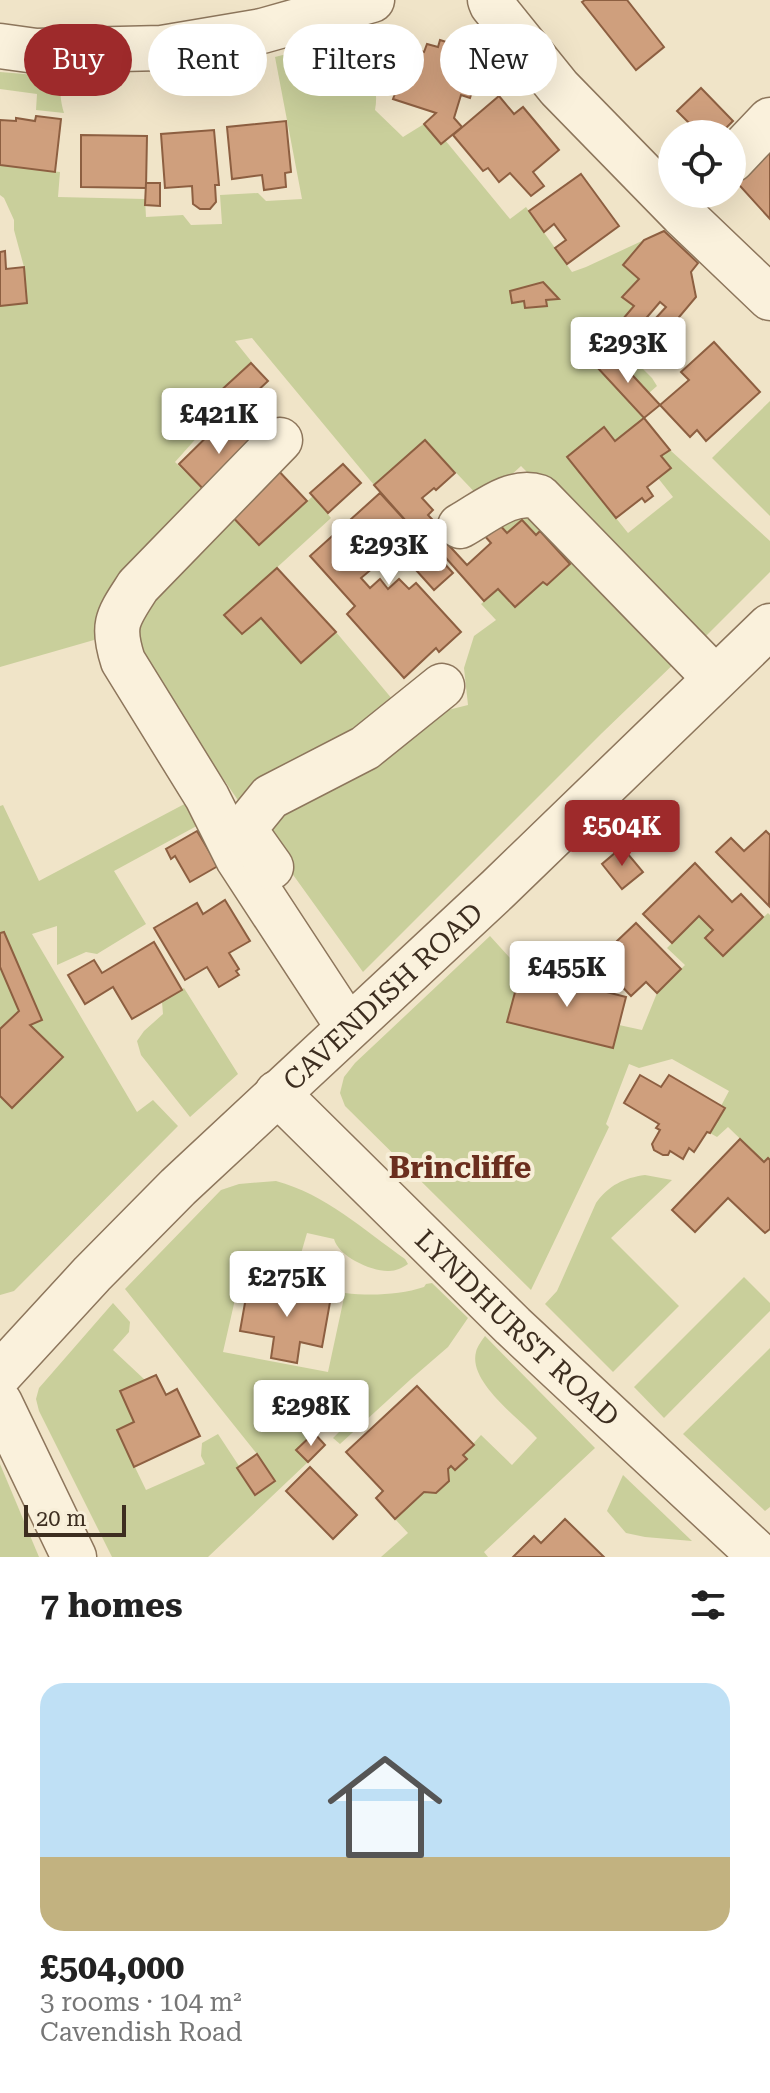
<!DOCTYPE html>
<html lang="en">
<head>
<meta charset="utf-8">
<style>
  body { margin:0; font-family:"Roboto Serif",serif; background:#f2f2f2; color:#222; height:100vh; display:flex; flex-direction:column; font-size:30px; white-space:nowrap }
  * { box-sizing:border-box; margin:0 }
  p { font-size:26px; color:#767676 }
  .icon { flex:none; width:44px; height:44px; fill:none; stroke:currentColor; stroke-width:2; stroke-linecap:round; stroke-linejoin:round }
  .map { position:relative; height:1557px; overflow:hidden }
  .panel { display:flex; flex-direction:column; background:#fff; flex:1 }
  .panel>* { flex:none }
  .guide { position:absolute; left:24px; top:24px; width:722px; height:72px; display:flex; gap:16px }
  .tools { position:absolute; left:658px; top:120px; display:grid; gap:16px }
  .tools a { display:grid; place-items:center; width:88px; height:88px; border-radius:50%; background:#fff; box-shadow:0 8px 32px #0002; font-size:40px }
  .scale { position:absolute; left:24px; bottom:20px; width:102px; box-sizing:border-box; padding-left:8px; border:4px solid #3d2e20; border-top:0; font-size:22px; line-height:28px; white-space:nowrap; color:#3d2e20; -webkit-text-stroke:6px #f7eed8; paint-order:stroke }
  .price { position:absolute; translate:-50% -68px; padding:0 18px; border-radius:8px; background:#fff; color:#222; font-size:26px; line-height:52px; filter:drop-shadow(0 2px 4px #0008) }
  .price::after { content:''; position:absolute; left:50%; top:48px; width:24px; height:18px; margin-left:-12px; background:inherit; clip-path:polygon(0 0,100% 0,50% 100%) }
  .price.on { background:#9e2a2b; color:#fff }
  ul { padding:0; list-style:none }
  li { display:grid; align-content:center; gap:16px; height:424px; padding:0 40px }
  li+li { border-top:2px solid #e0e0e0 }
  li span { display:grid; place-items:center; height:248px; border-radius:24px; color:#555 }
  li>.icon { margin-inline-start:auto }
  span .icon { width:144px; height:144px; fill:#fffc; stroke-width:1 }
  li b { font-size:34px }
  h2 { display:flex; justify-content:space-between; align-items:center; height:96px; padding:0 40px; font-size:34px }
  .chip { padding:0 28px; border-radius:36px; background:#fff; box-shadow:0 8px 32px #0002; font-size:28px; line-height:72px }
  .chip.on { background:#9e2a2b; color:#fff }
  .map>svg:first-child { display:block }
  .green { fill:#c9cf9b; fill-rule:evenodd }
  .building { fill:#cf9f7d; stroke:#8d5f41; stroke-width:2 }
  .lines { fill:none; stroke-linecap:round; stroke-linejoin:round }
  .minor-casing { stroke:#8d765c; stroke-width:47 }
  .minor { stroke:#faf1dc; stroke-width:44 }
  .labels { text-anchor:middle; stroke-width:8; stroke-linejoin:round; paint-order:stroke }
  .street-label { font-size:28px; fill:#3d2e20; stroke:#f7eed8 }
  .neighbourhood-label { font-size:30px; font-weight:bold; fill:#6b2e1e; stroke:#f7eed8 }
</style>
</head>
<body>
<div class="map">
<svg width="770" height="1557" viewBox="0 0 770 1557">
  <rect width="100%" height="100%" fill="#f0e4c8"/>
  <g class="green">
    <path d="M361,35C367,59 380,86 375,110L403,137L424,124L440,144L445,140L510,219L526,207L572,272L586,267L644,240L623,265L639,279L623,297L634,306L636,330L619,345L652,378L657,386L649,393L611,352L596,366L644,418L615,441L603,427L567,457L628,533L673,497L658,478L671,469L661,456L670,450L770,541V572L698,644L521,466L483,501L425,440L374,485L252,338L235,341L251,361V363L217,394L226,405L175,462L210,496L128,585L94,640L0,667V306L27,302L24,267L14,230V220L4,198L0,195V165L60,172L58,197L145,199L146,217L183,215L191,225L222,224L220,195L258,193L266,201L302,199L275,57ZM542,282L558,299L546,300V306L526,308L524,301L512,303L510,291Z"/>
    <path d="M0,72L61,77C60,91 60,100 64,113L36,110L37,94L0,89Z"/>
    <path d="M770,401V516L712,458Z"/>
    <path d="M313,496L331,518L225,615L242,634L261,618L301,662L336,632L398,706L246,812L155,679L131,657L138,609L227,511L259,545Z"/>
    <path d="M532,500L683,655L602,733L363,972L263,833L278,806L420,717L468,705L464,668L474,636L496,620L481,604L498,589L515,607L543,582L547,585L570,564L540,531L536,535L522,520L507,533L497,522Z"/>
    <path d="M192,800L204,822L114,871L146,924L97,954L86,952L57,965V926L32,934L137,1112L153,1100L178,1126L14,1291L0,1295V1096L13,1107L63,1057L30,1025L41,1019L4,932L0,933V806L3,805L39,881Z"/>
    <path d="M768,913L770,915V1160L768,1158L764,1162L728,1127L717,1137L710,1133L724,1109L721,1106L729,1091L672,1059L639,1068L629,1064L606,1124L609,1127L531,1290L345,1106L340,1093L344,1077L355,1063L490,936L521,970L508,1022L613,1048L619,1025L642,1030L657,993L685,965L667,948L699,916L713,930L705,938L723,956Z"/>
    <path d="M0,967L19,1011L1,1030L0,1029Z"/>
    <path d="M184,988L238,1074L190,1117L141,1055L137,1041L144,1031L163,1014L162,1002Z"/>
    <path d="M645,1175L672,1180L611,1238L679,1306L613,1372L545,1304L557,1291L596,1203C609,1185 624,1178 645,1175Z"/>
    <path d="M276,1181C325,1194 364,1230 405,1259L408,1264C402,1268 396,1271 389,1271C372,1272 338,1256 334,1239L307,1233L300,1257L290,1266L244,1277L239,1282L223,1352L328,1372L345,1293C370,1296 400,1295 424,1287L426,1284L432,1283L468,1318L448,1347L411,1379L340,1444L333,1438L348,1423L335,1412L297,1450L308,1462L208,1557H112L39,1411L36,1399L39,1388L113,1303L130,1322L129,1332L113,1350L145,1380L120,1391L134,1422L117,1430L146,1490L205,1464L201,1456L202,1443L218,1434L239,1466L237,1468L274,1481L257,1454L125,1289L221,1190L239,1184Z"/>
    <path d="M744,1277L770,1303V1311L664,1418L634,1387Z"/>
    <path d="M485,1336L595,1448L484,1552L488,1557H381L408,1533L395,1519L424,1492L437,1493L449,1481L448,1469L451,1466L455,1470L466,1460L463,1455L481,1435L512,1465L537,1438C519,1418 468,1382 476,1352C477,1347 482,1340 485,1336Z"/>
    <path d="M770,1348V1507L765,1511L683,1434Z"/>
    <path d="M0,1464L39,1557H0Z"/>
    <path d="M623,1475L692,1541L645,1537L626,1533L607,1511Z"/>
  </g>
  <g class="building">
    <path d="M585,0H627L664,47L636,70L582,2Z"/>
    <path d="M440,40L484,54L470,98L461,95L454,118L462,127L441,144L424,124L436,113L393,99L397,88L381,83L394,42L424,52L427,44L438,47Z"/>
    <path d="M701,88L733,121L720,134H700L677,111Z"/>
    <path d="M499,96L514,114L523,107L559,150L533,172L544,186L531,196L510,173L499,182L488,168L483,171L453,135Z"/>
    <path d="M36,116L61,119L55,172L0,165V120L16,121V118L35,121Z"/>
    <path d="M286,121L291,172L285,173L286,187L264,190L262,175L232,179L227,127Z"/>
    <path d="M214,130L219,185H215L216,202L210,209H200L193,204L192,186L165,188L161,134Z"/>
    <path d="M81,135L147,136L146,188L81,187Z"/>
    <path d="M770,146V219L732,177Z"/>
    <path d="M581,174L619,226L567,264L555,248L566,240L554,224L544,232L529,211Z"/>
    <path d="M146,183H160V206L145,205Z"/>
    <path d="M664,231L698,263L691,272L696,297L669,329L656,318L666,307L660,302L636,330L623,319L634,306L622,297L639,279L623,265L644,240Z"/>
    <path d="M5,251L6,269L24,267L27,303L0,306V252Z"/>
    <path d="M543,282L559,299L546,300L547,306L525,308L524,301L512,303L510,291Z"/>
    <path d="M714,342L760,392L706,441L697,430L690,437L660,405L689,380L681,372Z"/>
    <path d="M611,352L660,405L644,418L596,366Z"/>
    <path d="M251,363L268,381L234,413L217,394Z"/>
    <path d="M227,417L259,449L210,496L179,464Z"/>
    <path d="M644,418L670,450L661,456L671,468L647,487L653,496L645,502L642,498L616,518L567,457L604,427L615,441Z"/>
    <path d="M425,440L455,473L436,490L434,488L422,498L433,510L428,515L447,535L431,549L374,485Z"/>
    <path d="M343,464L361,483L328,513L310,493Z"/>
    <path d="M275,467L307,501L259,545L227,511Z"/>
    <path d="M380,493L453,573L434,590L380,530L364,544L380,562L361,578L370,588L380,579L388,589L399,579L409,589L416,583L461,632L439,652L436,648L404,678L347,614L355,606L310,556Z"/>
    <path d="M522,520L536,535L540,531L570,564L547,585L543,582L515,607L498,589L484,601L446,558L442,562L431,549L443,539L467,565L491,543L483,534L497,522L507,533Z"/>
    <path d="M277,568L336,632L301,663L261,618L242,634L224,615Z"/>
    <path d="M197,831L218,866L190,882L175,856L171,859L166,849Z"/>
    <path d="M766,831L770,835L769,906L716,852L731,838L744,851Z"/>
    <path d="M622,847L643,872L622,889L602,864Z"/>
    <path d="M695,863L732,902L741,894L763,917L723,956L705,938L713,930L699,916L672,943L643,914Z"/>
    <path d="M225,900L250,941L229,953L239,969L236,971L239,975L219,987L207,967L185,980L154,928L197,903L203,914Z"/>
    <path d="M636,923L681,969L657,993L646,982L631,996L597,960Z"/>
    <path d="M4,932L42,1020L30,1025L63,1057L12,1108L0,1096V1029L19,1011L0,967V933Z"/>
    <path d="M154,942L182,990L132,1019L113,987L85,1004L68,975L94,960L102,973Z"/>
    <path d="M521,970L626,997L613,1048L507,1022Z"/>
    <path d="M640,1075L661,1087L669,1075L725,1108L710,1133L707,1132L694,1152L689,1148L683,1159L670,1151L668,1155H663L654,1150L652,1144L660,1130L656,1128L659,1124L624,1103Z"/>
    <path d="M740,1139L764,1162L768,1158L770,1160V1229L765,1233L728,1198L695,1232L672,1210Z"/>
    <path d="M300,1285L332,1291L322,1347L300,1342L297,1363L271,1358L274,1337L240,1331L248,1286L298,1296Z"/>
    <path d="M156,1375L166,1395L177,1389L200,1436L134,1467L117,1430L134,1422L120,1391Z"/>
    <path d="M417,1386L474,1445L463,1455L467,1459L455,1470L451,1466L448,1469L449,1481L436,1493L424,1492L395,1519L376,1498L383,1491L346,1452Z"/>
    <path d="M314,1433L325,1445L308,1462L296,1450Z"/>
    <path d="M257,1454L275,1481L255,1495L237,1468Z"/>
    <path d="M310,1467L357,1515L333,1539L286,1491Z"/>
    <path d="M565,1519L604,1557H513L534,1536L541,1543Z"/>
  </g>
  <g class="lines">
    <g class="minor-casing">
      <g id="minor">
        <path d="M490,0L492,5L559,88L682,214L770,298"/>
        <path d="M0,46L36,51L162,48L262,31L372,0"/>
        <path d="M732,160L770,120"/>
        <path d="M280,440L138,586C118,617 111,624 123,661L207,797L238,859L348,1027"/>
        <path d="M460,526C484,513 511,488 539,497L715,678"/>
        <path d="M271,867L244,829L270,797L365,748L442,686"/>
        <path id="s1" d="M277,1093L513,1326L761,1557"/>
        <path id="s2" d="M0,1374L92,1274L178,1187L498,889L770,626"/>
        <path d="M0,1403L74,1557"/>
      </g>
    </g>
    <use href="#minor" class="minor"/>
  </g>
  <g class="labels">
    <g class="street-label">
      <text dy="10" stroke="none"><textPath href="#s2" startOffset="538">CAVENDISH ROAD</textPath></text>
      <text dy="10" stroke="none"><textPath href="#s1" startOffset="336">LYNDHURST ROAD</textPath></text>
    </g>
    <g class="neighbourhood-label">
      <text x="460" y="1178">Brincliffe</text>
    </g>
  </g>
</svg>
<div class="tools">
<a><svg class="icon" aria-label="locate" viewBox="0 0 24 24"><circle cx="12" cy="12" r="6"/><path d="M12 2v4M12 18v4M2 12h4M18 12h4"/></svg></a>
</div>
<div class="scale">20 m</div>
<b class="price" style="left:628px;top:385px">£293K</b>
<b class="price" style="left:219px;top:456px">£421K</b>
<b class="price" style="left:389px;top:587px">£293K</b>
<b class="price on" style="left:622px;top:868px">£504K</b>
<b class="price" style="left:567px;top:1009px">£455K</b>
<b class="price" style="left:287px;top:1319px">£275K</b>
<b class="price" style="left:311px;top:1448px">£298K</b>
<div class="guide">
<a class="chip on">Buy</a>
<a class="chip">Rent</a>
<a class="chip">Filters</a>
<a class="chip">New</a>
</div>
</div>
<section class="panel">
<h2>7 homes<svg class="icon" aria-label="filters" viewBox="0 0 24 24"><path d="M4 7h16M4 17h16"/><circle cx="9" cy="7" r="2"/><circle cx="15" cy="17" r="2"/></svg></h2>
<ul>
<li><span style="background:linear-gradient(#bfe0f5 70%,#c2b280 0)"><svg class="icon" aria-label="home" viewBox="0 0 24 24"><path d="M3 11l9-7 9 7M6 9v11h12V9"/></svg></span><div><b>£504,000</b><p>3 rooms · 104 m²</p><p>Cavendish Road</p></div></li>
</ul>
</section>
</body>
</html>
